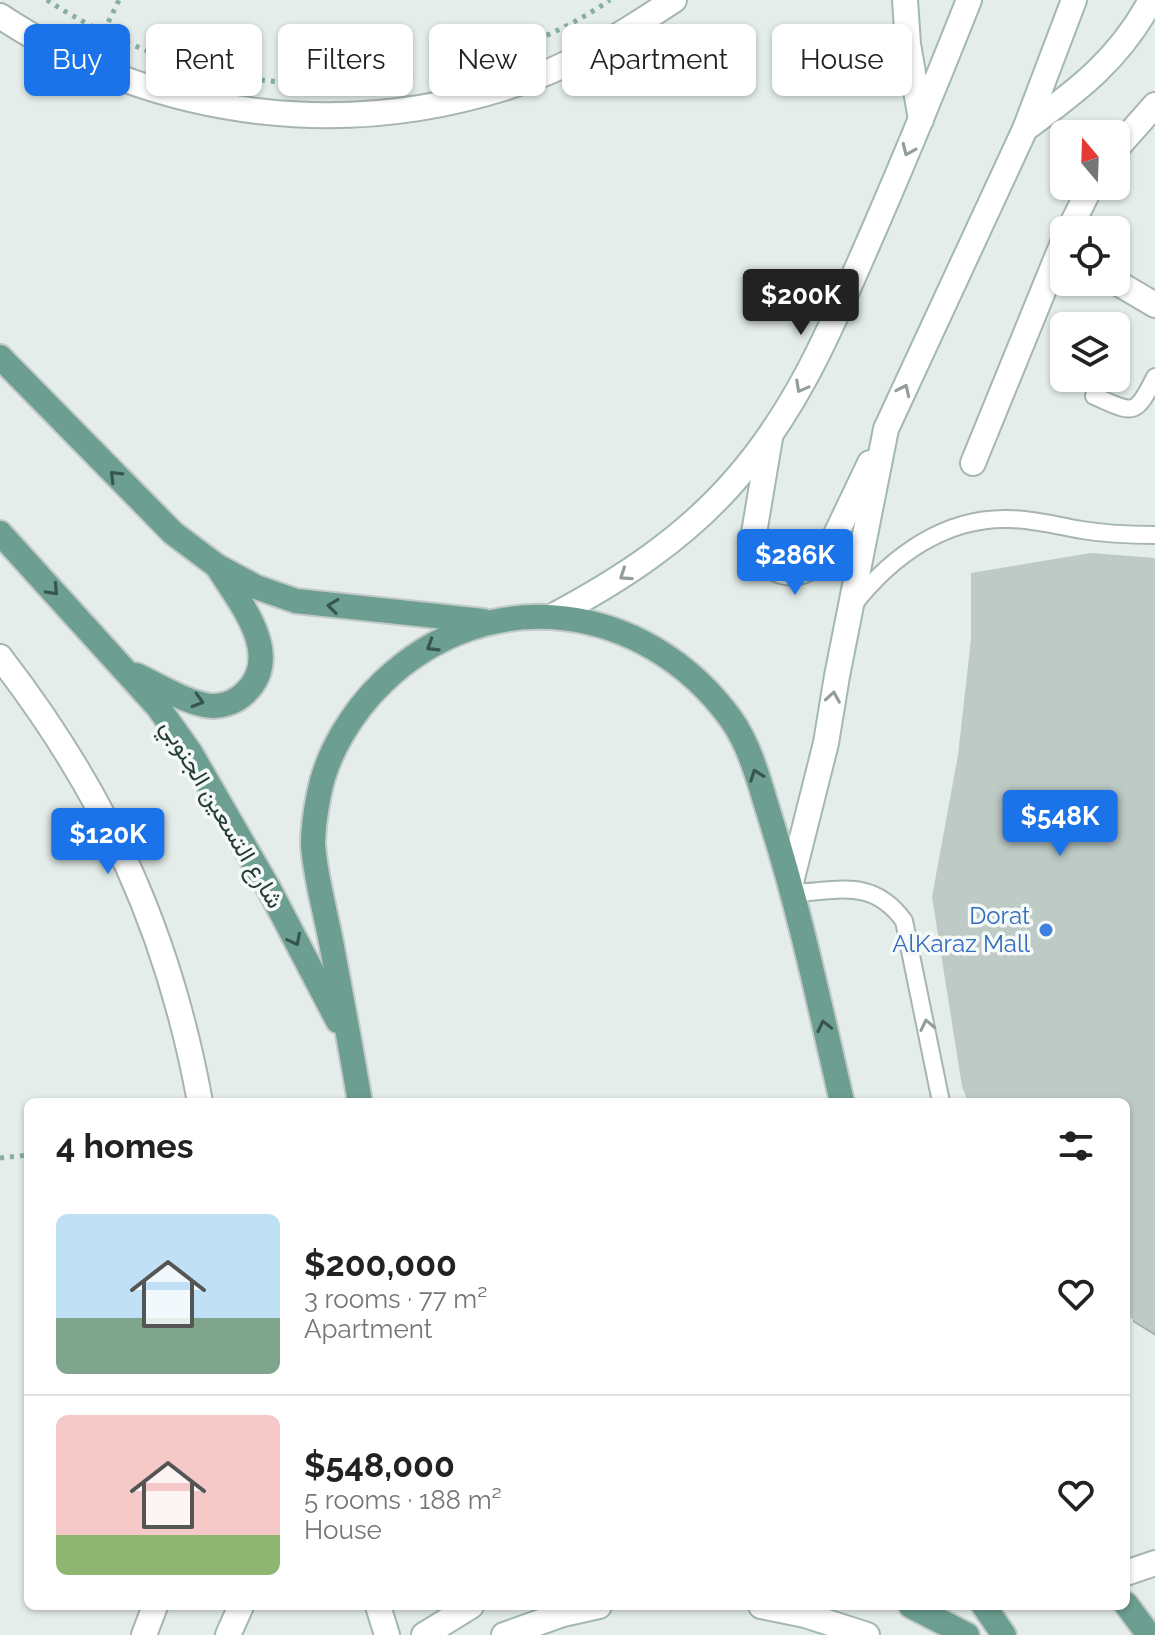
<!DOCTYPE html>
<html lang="en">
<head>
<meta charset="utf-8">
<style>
  body { margin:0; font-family:Raleway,Vazirmatn,sans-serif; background:#f6f6f6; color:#222; height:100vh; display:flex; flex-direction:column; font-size:30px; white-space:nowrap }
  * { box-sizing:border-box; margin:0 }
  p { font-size:26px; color:#767676 }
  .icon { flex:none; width:44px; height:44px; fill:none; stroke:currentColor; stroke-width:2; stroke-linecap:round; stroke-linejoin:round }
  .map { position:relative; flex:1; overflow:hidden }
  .side { position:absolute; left:24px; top:1098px; width:1106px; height:512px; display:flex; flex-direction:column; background:#fff; border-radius:12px; box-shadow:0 2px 6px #0004 }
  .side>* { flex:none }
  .top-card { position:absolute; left:24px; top:24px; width:1108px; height:72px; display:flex; gap:16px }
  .needle { width:52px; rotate:341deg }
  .controls { position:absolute; left:1050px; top:120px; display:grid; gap:16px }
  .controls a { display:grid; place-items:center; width:80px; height:80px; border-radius:12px; background:#fff; box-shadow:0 2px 6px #0004; font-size:40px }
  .price { position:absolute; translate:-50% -68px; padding:0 18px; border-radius:8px; background:#1a73e8; color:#fff; font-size:26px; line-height:52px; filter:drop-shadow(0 2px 4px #0008) }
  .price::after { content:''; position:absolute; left:50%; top:48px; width:24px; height:18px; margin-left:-12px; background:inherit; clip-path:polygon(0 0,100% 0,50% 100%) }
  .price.selected { background:#222; color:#fff }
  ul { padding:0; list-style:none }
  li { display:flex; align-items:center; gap:24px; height:200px; padding:0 32px }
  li+li { border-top:2px solid #e0e0e0 }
  li span { display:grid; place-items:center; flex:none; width:224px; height:160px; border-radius:12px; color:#555 }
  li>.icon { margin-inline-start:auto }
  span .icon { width:96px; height:96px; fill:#fffc; stroke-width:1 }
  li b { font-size:34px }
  h2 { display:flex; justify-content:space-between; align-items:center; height:96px; padding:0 32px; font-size:34px }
  .chip { padding:0 28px; border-radius:12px; background:#fff; box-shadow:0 2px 6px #0004; font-size:28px; line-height:72px }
  .chip.selected { background:#1a73e8; color:#fff }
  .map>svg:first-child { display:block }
  .building { fill:#bdcac5; filter:url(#shadow) }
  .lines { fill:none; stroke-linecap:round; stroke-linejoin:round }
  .lane-casing { stroke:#a7b5b0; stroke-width:20 }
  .street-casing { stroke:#a7b5b0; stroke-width:28 }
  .secondary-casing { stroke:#a3b8b0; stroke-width:28 }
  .primary-casing { stroke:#c2c9c7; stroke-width:28 }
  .path { stroke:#87aea1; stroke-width:5; stroke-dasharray:4 6; stroke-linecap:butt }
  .lane { stroke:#fff; stroke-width:16 }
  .street { stroke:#fff; stroke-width:24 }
  .secondary { stroke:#fff; stroke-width:24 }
  .primary { stroke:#6c9f91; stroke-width:24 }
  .oneway { stroke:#929e9a }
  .oneway2 { stroke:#37564d }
  .shop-dot { fill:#3f7fe0; stroke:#f5f9f7; stroke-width:3 }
  .labels { text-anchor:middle; stroke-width:7; stroke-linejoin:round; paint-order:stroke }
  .street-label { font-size:24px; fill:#253d36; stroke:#f5f9f7 }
  .shop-label { font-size:24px; fill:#366cbe; stroke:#f5f9f7; text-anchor:end }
</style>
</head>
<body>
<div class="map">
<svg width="1155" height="1635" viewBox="0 0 1155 1635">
  <defs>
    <filter id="shadow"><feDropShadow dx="7" dy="7" stdDeviation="0" flood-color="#0004"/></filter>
  </defs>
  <rect width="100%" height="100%" fill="#e4ede9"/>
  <path class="building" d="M1091,553L1155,558V1333L1126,1315V1102H968L962,1086L932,897L958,755L971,639V573Z"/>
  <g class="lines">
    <g class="lane-casing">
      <g id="lane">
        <path d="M1094,396C1133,413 1135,418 1155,377"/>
        <path d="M854,604C892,556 945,517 1009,519C1033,519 1058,526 1082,530C1106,534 1130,535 1155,535"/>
        <path d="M793,893C840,891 873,878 904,921L941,1102"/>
      </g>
    </g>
    <g class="street-casing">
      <g id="street">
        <path d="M0,16C160,122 356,144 536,77C585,58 630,29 674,0"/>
        <path d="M1116,149L1155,105"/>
        <path d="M1069,230L1091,186"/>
        <path d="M1116,282L1155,305"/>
        <path d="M973,463L1064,240"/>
        <path d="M0,657C106,794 169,932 200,1102"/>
        <path d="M1126,1573L1155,1563"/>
        <path d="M144,1635L155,1606"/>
      </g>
    </g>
    <g class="secondary-casing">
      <g id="secondary">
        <path d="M905,0L908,44L921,120"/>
        <path d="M1025,129C1077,91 1120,59 1151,0"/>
        <path d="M770,438L754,533C761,577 802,586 828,551L870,463"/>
        <path d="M551,617C619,581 684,539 735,480C796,411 830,330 866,248C902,166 936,83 969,0"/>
        <path d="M791,882L826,743L837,676L886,429L1025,129L1074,0"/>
        <path d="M378,1606L387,1635"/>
        <path d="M761,1606L805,1615L867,1635"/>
        <path d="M228,1635L241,1606"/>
        <path d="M424,1635L471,1606"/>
        <path d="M504,1635L563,1614L599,1606"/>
      </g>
    </g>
    <g class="primary-casing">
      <g id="primary">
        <path d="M0,357L173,533L217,566L256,587L296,601L483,621"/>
        <path d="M0,533L158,707L190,752L269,889L338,1021"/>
        <path d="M136,675C158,685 181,700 205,705C219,708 235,703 245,693C285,655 239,602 217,566"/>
        <path d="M360,1102C351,1049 341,995 331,942C325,910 315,876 313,844C313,829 316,809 319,794C327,752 353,711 383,682C489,580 646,602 731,719C751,747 760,785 770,817C800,911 820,1007 842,1102"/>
        <path d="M1126,1604L1149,1635"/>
        <path d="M911,1606L967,1635"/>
        <path d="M984,1606L1004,1635"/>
      </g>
    </g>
    <g class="path">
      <path d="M47,0C112,43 204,77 282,82"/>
      <path d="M104,31L119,0"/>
      <path d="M443,72C502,55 559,35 610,0"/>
      <path d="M383,82L413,77"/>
      <path d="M0,1158L28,1155"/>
    </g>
    <use href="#lane" class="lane"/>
    <use href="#street" class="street"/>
    <use href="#secondary" class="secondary"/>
    <use href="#primary" class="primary"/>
  </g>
  <defs><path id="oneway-chevron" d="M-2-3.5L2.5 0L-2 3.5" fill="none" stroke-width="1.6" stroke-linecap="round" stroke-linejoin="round" transform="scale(2)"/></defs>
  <g class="oneway">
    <use href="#oneway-chevron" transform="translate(908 150) rotate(114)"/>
    <use href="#oneway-chevron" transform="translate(801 387) rotate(119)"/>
    <use href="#oneway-chevron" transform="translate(904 390) rotate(-65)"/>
    <use href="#oneway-chevron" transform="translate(625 575) rotate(146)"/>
    <use href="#oneway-chevron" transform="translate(833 697) rotate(-81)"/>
    <use href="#oneway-chevron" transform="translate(927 1025) rotate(-102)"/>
  </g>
  <g class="oneway2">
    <use href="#oneway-chevron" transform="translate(115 476) rotate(-135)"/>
    <use href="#oneway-chevron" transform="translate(53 590) rotate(47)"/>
    <use href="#oneway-chevron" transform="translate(333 606) rotate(-173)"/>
    <use href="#oneway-chevron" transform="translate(432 646) rotate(148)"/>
    <use href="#oneway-chevron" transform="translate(198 701) rotate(17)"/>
    <use href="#oneway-chevron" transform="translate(756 775) rotate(-110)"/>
    <use href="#oneway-chevron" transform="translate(295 940) rotate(63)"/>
    <use href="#oneway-chevron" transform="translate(824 1026) rotate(-103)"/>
  </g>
  <circle class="shop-dot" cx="1046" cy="930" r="8"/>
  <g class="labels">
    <g class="street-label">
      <text transform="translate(222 814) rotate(59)" y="8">شارع التسعين الجنوبي</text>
    </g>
    <g class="shop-label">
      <text x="1030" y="924">Dorat<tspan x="1030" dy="28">AlKaraz Mall</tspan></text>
    </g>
  </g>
</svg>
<div class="controls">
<a><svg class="needle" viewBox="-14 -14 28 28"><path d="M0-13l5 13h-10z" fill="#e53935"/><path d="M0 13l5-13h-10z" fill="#767676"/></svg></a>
<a><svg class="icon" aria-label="locate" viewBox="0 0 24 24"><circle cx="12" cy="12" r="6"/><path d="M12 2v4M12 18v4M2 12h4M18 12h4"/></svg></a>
<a><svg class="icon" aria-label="layers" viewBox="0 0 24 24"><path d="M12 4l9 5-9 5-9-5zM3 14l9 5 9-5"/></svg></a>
</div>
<b class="price selected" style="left:801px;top:337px">$200K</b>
<b class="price" style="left:795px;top:597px">$286K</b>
<b class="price" style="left:1060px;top:858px">$548K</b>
<b class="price" style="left:108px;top:876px">$120K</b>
<div class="top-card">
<a class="chip selected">Buy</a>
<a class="chip">Rent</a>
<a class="chip">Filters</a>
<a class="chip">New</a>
<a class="chip">Apartment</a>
<a class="chip">House</a>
</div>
<section class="side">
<h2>4 homes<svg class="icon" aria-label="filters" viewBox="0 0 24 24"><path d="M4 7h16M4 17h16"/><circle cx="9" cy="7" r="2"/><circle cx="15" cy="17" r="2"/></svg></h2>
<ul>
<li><span style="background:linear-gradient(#bfe0f5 65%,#7fa58c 0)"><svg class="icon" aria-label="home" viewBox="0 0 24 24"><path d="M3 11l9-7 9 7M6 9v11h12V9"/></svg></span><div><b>$200,000</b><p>3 rooms · 77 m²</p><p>Apartment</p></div><svg class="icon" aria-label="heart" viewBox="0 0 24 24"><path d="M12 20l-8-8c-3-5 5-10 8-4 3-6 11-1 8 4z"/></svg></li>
<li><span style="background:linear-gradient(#f6c9c9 75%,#8fb573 0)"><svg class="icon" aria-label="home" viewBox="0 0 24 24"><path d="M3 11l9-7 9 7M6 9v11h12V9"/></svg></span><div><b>$548,000</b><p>5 rooms · 188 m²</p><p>House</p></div><svg class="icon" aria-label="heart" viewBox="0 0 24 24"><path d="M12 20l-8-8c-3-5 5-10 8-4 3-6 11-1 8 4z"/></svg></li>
</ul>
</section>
</div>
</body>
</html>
